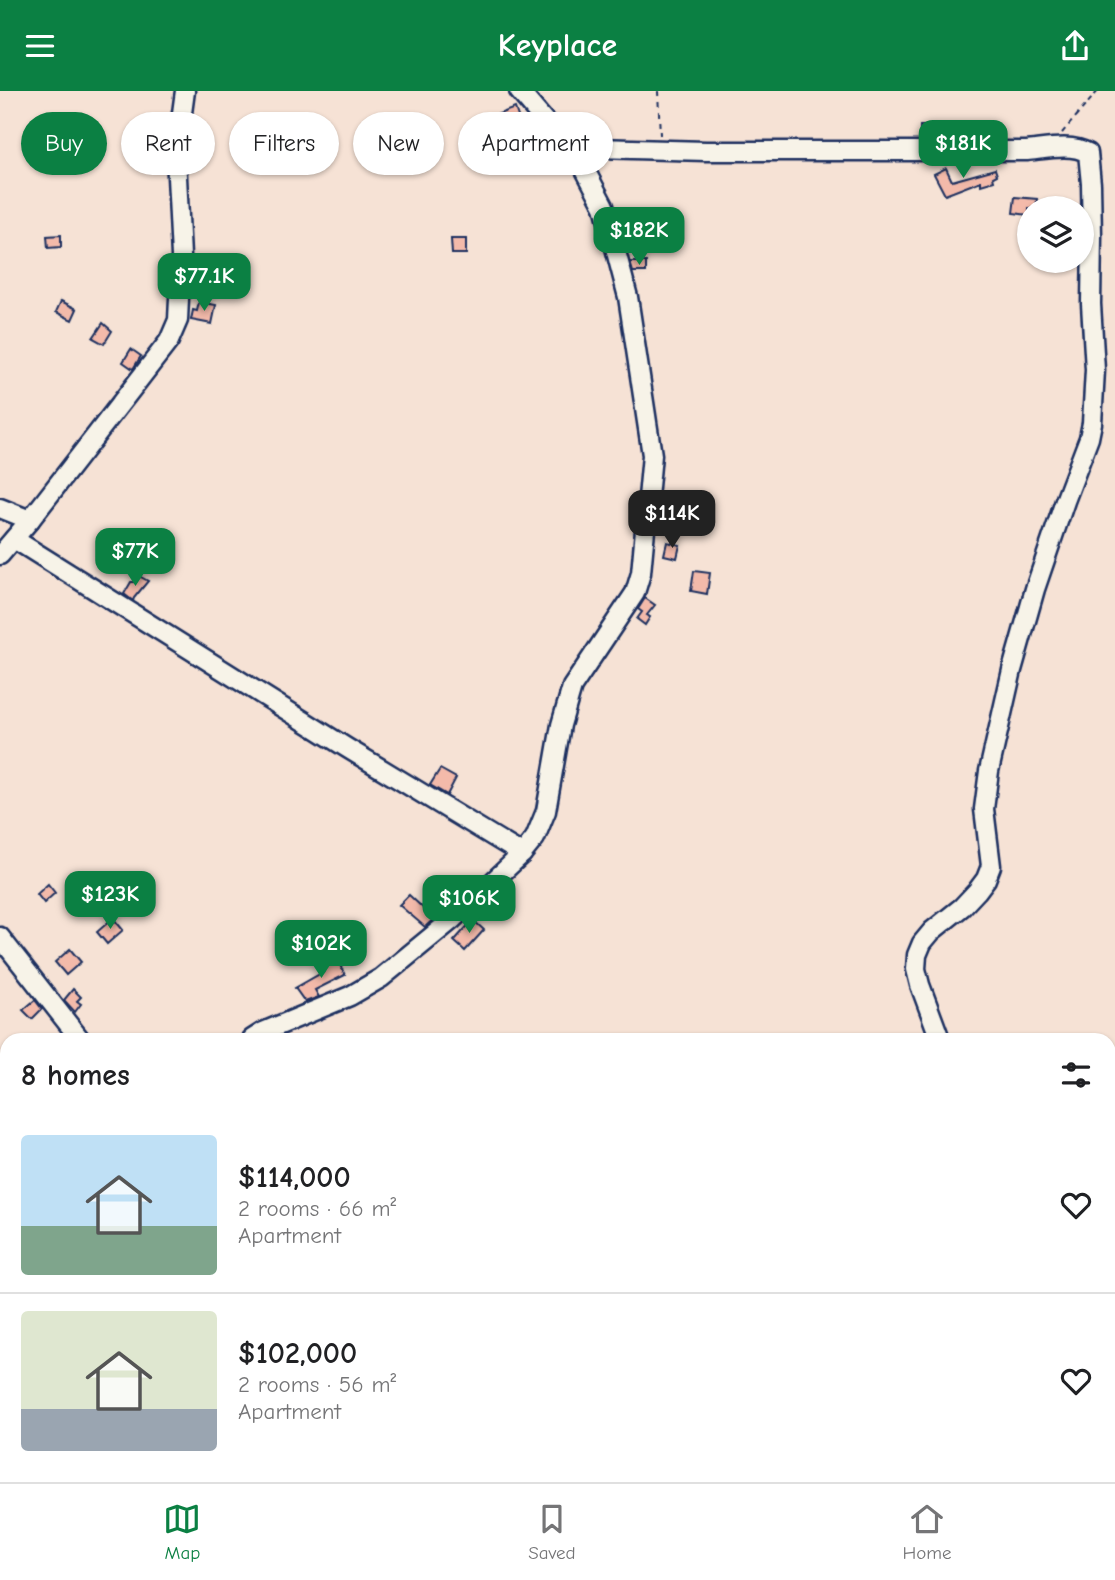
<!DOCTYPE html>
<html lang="en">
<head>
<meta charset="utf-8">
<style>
  body { margin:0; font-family:"Comic Neue",sans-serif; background:#f2f2f2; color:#202124; height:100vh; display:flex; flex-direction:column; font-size:26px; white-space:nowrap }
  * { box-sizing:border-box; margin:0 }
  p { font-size:23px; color:#757577 }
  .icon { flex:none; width:38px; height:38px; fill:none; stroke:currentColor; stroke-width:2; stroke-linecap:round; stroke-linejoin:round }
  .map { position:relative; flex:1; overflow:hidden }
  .drawer { position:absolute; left:0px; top:942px; width:1116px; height:450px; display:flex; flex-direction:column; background:#fff; border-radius:21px 21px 0 0; box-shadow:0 2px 5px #0004 }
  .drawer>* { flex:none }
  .top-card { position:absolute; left:21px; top:21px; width:700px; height:63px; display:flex; gap:14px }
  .buttons { position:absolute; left:1017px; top:105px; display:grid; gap:14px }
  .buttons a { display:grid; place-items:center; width:77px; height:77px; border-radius:50%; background:#fff; box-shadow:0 2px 5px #0004; font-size:35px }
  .price { position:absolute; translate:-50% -60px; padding:0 16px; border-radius:14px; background:#0b8043; color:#fff; font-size:23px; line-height:46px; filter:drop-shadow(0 2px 4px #0008) }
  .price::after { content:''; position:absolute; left:50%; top:42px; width:21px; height:16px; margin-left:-10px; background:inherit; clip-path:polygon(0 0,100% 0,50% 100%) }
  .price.active { background:#222; color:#fff }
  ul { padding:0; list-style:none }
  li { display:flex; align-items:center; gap:21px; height:175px; padding:0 21px }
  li+li { border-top:2px solid #e0e0e0 }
  li span { display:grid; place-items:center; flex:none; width:196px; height:140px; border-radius:7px; color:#555 }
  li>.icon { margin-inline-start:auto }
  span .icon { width:84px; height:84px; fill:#fffc; stroke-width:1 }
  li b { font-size:30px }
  h2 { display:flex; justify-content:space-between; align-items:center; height:84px; padding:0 21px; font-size:30px }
  .tag { padding:0 24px; border-radius:32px; background:#fff; box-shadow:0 2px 5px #0004; font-size:24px; line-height:63px }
  .tag.active { background:#0b8043; color:#fff }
  header { display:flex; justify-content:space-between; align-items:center; height:91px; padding:0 21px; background:#0b8043; color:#fff; font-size:32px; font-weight:700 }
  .dock { display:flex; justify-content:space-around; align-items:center; height:98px; border-top:2px solid #e0e0e0; background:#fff; font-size:19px; color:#757577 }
  .dock a { display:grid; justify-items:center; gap:4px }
  .dock .active { color:#0b8043 }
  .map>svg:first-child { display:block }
  .building { fill:#f3baaa; stroke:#1b2f5e; stroke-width:2 }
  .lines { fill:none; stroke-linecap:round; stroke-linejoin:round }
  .minor-casing { stroke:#1b2f5e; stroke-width:23 }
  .path { stroke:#1b2f5e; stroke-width:2; stroke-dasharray:5 5; stroke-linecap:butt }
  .minor { stroke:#f7f3e8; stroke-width:18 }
</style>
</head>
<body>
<header><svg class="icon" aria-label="menu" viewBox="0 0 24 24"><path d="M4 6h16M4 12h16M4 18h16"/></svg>Keyplace<svg class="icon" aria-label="share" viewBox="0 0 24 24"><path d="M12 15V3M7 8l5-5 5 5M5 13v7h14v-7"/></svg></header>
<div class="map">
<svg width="1115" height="1391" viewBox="0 0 1115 1391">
  <rect width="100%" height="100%" fill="#f6e2d5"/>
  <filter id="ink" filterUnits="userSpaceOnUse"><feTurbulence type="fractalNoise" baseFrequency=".0143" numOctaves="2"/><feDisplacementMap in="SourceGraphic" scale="14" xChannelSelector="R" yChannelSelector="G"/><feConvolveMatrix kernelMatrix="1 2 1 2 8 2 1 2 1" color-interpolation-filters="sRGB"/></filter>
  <g filter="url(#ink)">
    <g class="building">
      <path d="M515,17L523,40L505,47L496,24Z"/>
      <path d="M920,35H936V43H942V49H920Z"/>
      <path d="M946,77L952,90L995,78L997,84L993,86L994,90L981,94V90L945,104L934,83Z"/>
      <path d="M1015,106L1037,108L1036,117H1029V124L1013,122Z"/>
      <path d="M61,144V156L48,157L47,145Z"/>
      <path d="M451,148H466V163H452Z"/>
      <path d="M630,171H646V181H633Z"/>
      <path d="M196,175L215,177L214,192L194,190Z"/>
      <path d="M61,210L77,218L72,229L56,221Z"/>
      <path d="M199,211L216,214L212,233L191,229L193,219L197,220Z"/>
      <path d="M103,232L112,240L104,253L93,247Z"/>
      <path d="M131,258L141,265L133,278L123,271Z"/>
      <path d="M667,451L680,454L677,467L664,464Z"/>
      <path d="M694,480L710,482L707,503L691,500Z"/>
      <path d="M139,485L148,490L134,507L133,510L124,503L131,491H135Z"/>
      <path d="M645,507L655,514L647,524L650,526L645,534L637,528L642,521L638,518Z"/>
      <path d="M440,678L456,687L447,704L430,694Z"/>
      <path d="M48,793L55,802L44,812L37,803Z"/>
      <path d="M409,804L423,817L431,807L440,814L433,823L436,826L425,836L399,814Z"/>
      <path d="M113,827L123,839L107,853L97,841Z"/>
      <path d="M473,829L484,839L465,860L454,850Z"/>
      <path d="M70,858L81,871L66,884L55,871Z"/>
      <path d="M336,866L345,884L315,899L319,906L305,911L295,897L323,881L320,875Z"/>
      <path d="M73,898L81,906L77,910L81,913L75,921L64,909Z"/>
      <path d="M35,909L42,918L32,928L23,919Z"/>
    </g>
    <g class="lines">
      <g class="minor-casing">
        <g id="minor">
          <path d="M577,69L596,57L706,60H1027C1046,58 1072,52 1088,62L1091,93L1092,145L1091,213L1095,279L1092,332L1089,347L1065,410L1035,498L1012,579L989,680L984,718L991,775L986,788L977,800L962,816L932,840L922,852L917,864L916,878L920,894L940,948"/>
          <path d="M0,417L30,429"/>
          <path d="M14,448L347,657L522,763"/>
          <path d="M0,464L30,429L169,250L178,229L181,165L176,66L185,0"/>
          <path d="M0,846L80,948"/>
          <path d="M252,948L263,941L350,905L381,887L453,828L522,763L535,747L546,720L561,634L572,596L635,502L641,482L652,364L628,206L604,115L583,75L519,0"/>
          <path d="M0,1170L7,1174"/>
          <path d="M1110,1175L1115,1172"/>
          <path d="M1110,1353L1115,1351"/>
          <path d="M0,1381L7,1310"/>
          <path d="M429,1384L444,1391"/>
          <path d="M916,1384L917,1391"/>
          <path d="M106,1391L111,1384"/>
          <path d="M382,1391L383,1384"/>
          <path d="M1012,1391L1026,1384"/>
        </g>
      </g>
      <g class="path">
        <path d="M658,0L660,44"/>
        <path d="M1062,42L1098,0"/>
      </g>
      <use href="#minor" class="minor"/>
    </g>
  </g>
</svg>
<div class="buttons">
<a><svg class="icon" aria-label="layers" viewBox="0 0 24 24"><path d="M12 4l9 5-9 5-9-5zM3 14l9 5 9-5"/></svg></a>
</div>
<b class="price" style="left:963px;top:89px">$181K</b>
<b class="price" style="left:639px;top:176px">$182K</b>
<b class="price" style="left:204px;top:222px">$77.1K</b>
<b class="price active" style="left:672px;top:459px">$114K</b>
<b class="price" style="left:135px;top:497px">$77K</b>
<b class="price" style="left:110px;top:840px">$123K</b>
<b class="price" style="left:469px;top:844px">$106K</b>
<b class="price" style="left:321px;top:889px">$102K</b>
<div class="top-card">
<a class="tag active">Buy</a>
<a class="tag">Rent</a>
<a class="tag">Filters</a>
<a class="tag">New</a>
<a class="tag">Apartment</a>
</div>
<section class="drawer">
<h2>8 homes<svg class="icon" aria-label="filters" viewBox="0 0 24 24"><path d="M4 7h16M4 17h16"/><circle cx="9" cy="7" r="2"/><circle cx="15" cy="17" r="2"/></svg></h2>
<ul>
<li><span style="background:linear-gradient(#bfe0f5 65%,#7fa58c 0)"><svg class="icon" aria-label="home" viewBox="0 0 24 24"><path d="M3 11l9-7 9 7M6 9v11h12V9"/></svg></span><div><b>$114,000</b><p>2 rooms · 66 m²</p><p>Apartment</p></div><svg class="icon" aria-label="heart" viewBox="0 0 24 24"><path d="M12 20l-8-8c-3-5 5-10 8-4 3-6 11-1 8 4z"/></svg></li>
<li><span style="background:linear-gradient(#dfe7d0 70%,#9aa5b1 0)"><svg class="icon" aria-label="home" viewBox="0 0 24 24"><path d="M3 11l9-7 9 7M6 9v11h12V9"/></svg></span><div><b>$102,000</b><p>2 rooms · 56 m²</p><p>Apartment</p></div><svg class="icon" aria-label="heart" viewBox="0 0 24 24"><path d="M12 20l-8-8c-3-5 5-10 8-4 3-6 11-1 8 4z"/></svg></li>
</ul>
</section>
</div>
<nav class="dock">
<a class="active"><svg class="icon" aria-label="map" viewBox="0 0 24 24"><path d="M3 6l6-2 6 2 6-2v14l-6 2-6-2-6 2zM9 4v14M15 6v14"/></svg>Map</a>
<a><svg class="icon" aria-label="saved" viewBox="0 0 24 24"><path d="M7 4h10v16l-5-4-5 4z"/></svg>Saved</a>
<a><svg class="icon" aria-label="home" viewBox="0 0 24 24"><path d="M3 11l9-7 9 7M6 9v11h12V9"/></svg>Home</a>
</nav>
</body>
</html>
